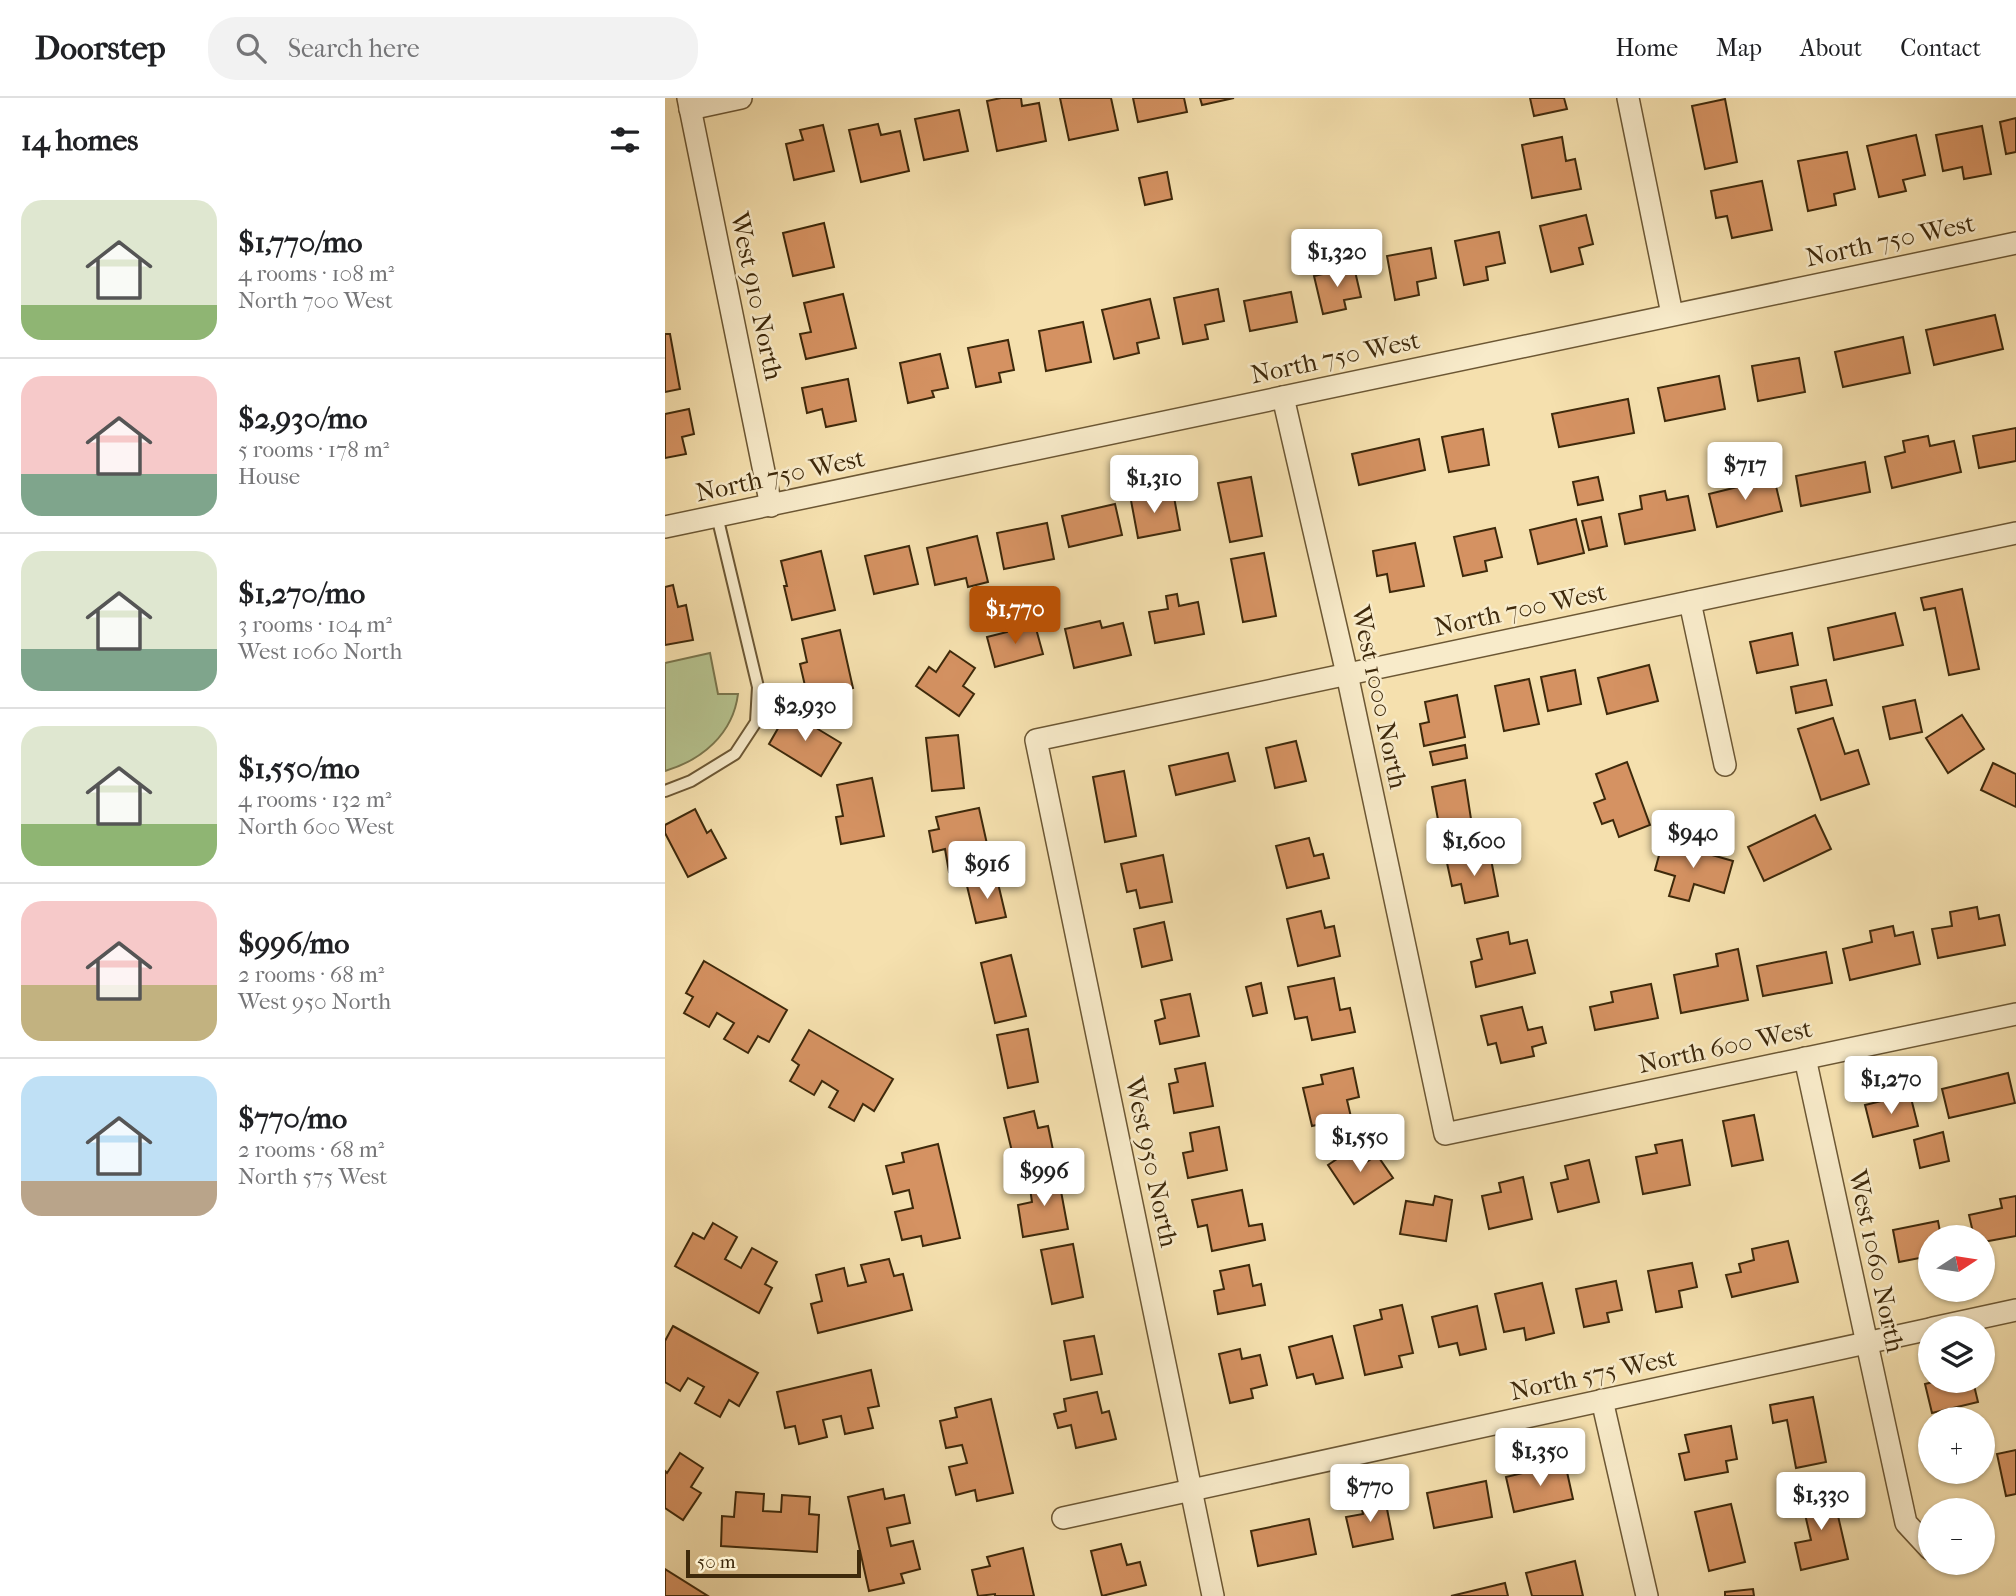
<!DOCTYPE html>
<html lang="en">
<head>
<meta charset="utf-8">
<style>
  body { margin:0; font-family:"IM FELL French Canon",serif; background:#f2f2f2; color:#202124; height:100vh; display:flex; flex-direction:column; font-size:26px; white-space:nowrap }
  * { box-sizing:border-box; margin:0 }
  p { font-size:23px; color:#757577 }
  .icon { flex:none; width:38px; height:38px; fill:none; stroke:currentColor; stroke-width:2; stroke-linecap:round; stroke-linejoin:round }
  .map { position:relative; flex:1; overflow:hidden }
  .panel { display:flex; flex-direction:column; background:#fff; width:665px }
  .panel>* { flex:none }
  .needle { width:46px; rotate:78deg }
  .controls { position:absolute; left:1253px; top:1127px; display:grid; gap:14px }
  .controls a { display:grid; place-items:center; width:77px; height:77px; border-radius:50%; background:#fff; box-shadow:0 2px 5px #0004; font-size:35px }
  .scale { position:absolute; left:21px; bottom:18px; width:175px; box-sizing:border-box; padding-left:7px; border:4px solid #3e290b; border-top:0; font-size:19px; line-height:24px; white-space:nowrap; color:#3e290b; -webkit-text-stroke:5px #f8ebca; paint-order:stroke }
  .price { position:absolute; translate:-50% -60px; padding:0 16px; border-radius:7px; background:#fff; color:#222; font-size:23px; line-height:46px; filter:drop-shadow(0 2px 4px #0008) }
  .price::after { content:''; position:absolute; left:50%; top:42px; width:21px; height:16px; margin-left:-10px; background:inherit; clip-path:polygon(0 0,100% 0,50% 100%) }
  .price.active { background:#b45309; color:#fff }
  ul { padding:0; list-style:none }
  li { display:flex; align-items:center; gap:21px; height:175px; padding:0 21px }
  li+li { border-top:2px solid #e0e0e0 }
  li span { display:grid; place-items:center; flex:none; width:196px; height:140px; border-radius:21px; color:#555 }
  li>.icon { margin-inline-start:auto }
  span .icon { width:84px; height:84px; fill:#fffc; stroke-width:1 }
  li b { font-size:30px }
  h2 { display:flex; justify-content:space-between; align-items:center; height:84px; padding:0 21px; font-size:30px }
  header { display:flex; align-items:center; gap:42px; box-sizing:border-box; height:98px; padding:0 35px; background:#fff; border-bottom:2px solid #e0e0e0 }
  header strong { font-size:33px }
  nav { display:flex; gap:38px; margin-inline-start:auto; font-size:24px }
  .search { width:490px; height:63px; background:#f2f2f2; display:flex; align-items:center; gap:18px; box-sizing:border-box; padding:0 24px; border-radius:28px; color:#757577; font-size:26px }
  main { display:flex; flex:1; min-height:0 }
  .map>svg:first-child { display:block }
  .green { fill:#b6c38f; stroke:#7a764d; stroke-width:2 }
  .building { fill:#d59262; stroke:#3e290b; stroke-width:2 }
  .lines { fill:none; stroke-linecap:round; stroke-linejoin:round }
  .service-casing { stroke:#6c5734; stroke-width:14 }
  .minor-casing { stroke:#6c5734; stroke-width:24 }
  .service { stroke:#f8ebca; stroke-width:10 }
  .minor { stroke:#f8ebca; stroke-width:21 }
  .labels { text-anchor:middle; stroke-width:5; stroke-linejoin:round; paint-order:stroke }
  .street-label { font-size:26px; fill:#3e290b; stroke:#f8ebca }
</style>
</head>
<body>
<header>
<strong>Doorstep</strong>
<div class="search"><svg class="icon" aria-label="search" viewBox="0 0 24 24"><circle cx="10" cy="10" r="6"/><path d="M15 15l6 6"/></svg>Search here</div>
<nav><a>Home</a><a>Map</a><a>About</a><a>Contact</a></nav>
</header>
<main>
<section class="panel">
<h2>14 homes<svg class="icon" aria-label="filters" viewBox="0 0 24 24"><path d="M4 7h16M4 17h16"/><circle cx="9" cy="7" r="2"/><circle cx="15" cy="17" r="2"/></svg></h2>
<ul>
<li><span style="background:linear-gradient(#dfe7d0 75%,#8fb573 0)"><svg class="icon" aria-label="home" viewBox="0 0 24 24"><path d="M3 11l9-7 9 7M6 9v11h12V9"/></svg></span><div><b>$1,770/mo</b><p>4 rooms · 108 m²</p><p>North 700 West</p></div></li>
<li><span style="background:linear-gradient(#f6c9c9 70%,#7fa58c 0)"><svg class="icon" aria-label="home" viewBox="0 0 24 24"><path d="M3 11l9-7 9 7M6 9v11h12V9"/></svg></span><div><b>$2,930/mo</b><p>5 rooms · 178 m²</p><p>House</p></div></li>
<li><span style="background:linear-gradient(#dfe7d0 70%,#7fa58c 0)"><svg class="icon" aria-label="home" viewBox="0 0 24 24"><path d="M3 11l9-7 9 7M6 9v11h12V9"/></svg></span><div><b>$1,270/mo</b><p>3 rooms · 104 m²</p><p>West 1060 North</p></div></li>
<li><span style="background:linear-gradient(#dfe7d0 70%,#8fb573 0)"><svg class="icon" aria-label="home" viewBox="0 0 24 24"><path d="M3 11l9-7 9 7M6 9v11h12V9"/></svg></span><div><b>$1,550/mo</b><p>4 rooms · 132 m²</p><p>North 600 West</p></div></li>
<li><span style="background:linear-gradient(#f6c9c9 60%,#c2b280 0)"><svg class="icon" aria-label="home" viewBox="0 0 24 24"><path d="M3 11l9-7 9 7M6 9v11h12V9"/></svg></span><div><b>$996/mo</b><p>2 rooms · 68 m²</p><p>West 950 North</p></div></li>
<li><span style="background:linear-gradient(#bfe0f5 75%,#b9a48a 0)"><svg class="icon" aria-label="home" viewBox="0 0 24 24"><path d="M3 11l9-7 9 7M6 9v11h12V9"/></svg></span><div><b>$770/mo</b><p>2 rooms · 68 m²</p><p>North 575 West</p></div></li>
</ul>
</section>
<div class="map">
<svg width="1351" height="1498" viewBox="0 0 1351 1498">
  <rect width="100%" height="100%" fill="#f5e0ae"/>
  <filter id="stains"><feTurbulence type="fractalNoise" baseFrequency=".00286" numOctaves="4"/><feColorMatrix values="0 0 0 0 .2 0 0 0 0 .09 0 0 0 0 .02 0 0 0 .5 -.17"/></filter>
  <radialGradient id="worn" r=".72"><stop offset=".6" stop-color="#630" stop-opacity="0"/><stop offset="1" stop-color="#630" stop-opacity=".3"/></radialGradient>
  <path class="green" d="M45,555L53,596H73C68,636 37,662 0,673V565Z"/>
  <g class="building">
    <path d="M336,0H356L357,8L374,5L381,43L332,53L322,3Z"/>
    <path d="M395,0H446L453,32L404,42Z"/>
    <path d="M468,0H519L522,14L473,24Z"/>
    <path d="M535,0H569L537,7Z"/>
    <path d="M865,0H899L902,11L869,18Z"/>
    <path d="M1060,1L1072,64L1040,71L1027,8Z"/>
    <path d="M294,12L303,53L259,62L250,21Z"/>
    <path d="M1351,20V54L1341,56L1335,24Z"/>
    <path d="M213,26L216,37L235,33L244,73L196,84L184,32Z"/>
    <path d="M158,27L169,73L129,82L121,46L138,42L135,32Z"/>
    <path d="M1317,28L1326,76L1299,81L1297,69L1278,73L1271,37Z"/>
    <path d="M1251,37L1260,77L1238,82L1241,93L1214,99L1202,48Z"/>
    <path d="M897,39L901,63L910,61L916,91L867,100L857,47Z"/>
    <path d="M1182,54L1190,91L1169,96L1171,107L1143,113L1133,63Z"/>
    <path d="M502,74L507,101L480,107L474,80Z"/>
    <path d="M1097,83L1107,132L1067,140L1062,118L1051,120L1046,93Z"/>
    <path d="M921,117L928,146L914,150L918,166L886,174L875,128Z"/>
    <path d="M159,125L169,169L128,178L118,135Z"/>
    <path d="M834,134L840,165L821,169L823,182L799,187L790,143Z"/>
    <path d="M766,150L771,180L752,184L754,197L730,202L722,158Z"/>
    <path d="M689,169L696,199L679,202L681,211L658,216L649,178Z"/>
    <path d="M553,191L559,223L540,227L543,241L518,246L509,200Z"/>
    <path d="M626,194L632,224L585,233L579,203Z"/>
    <path d="M178,196L191,250L141,261L135,236L146,234L139,205Z"/>
    <path d="M485,201L494,240L472,245L474,255L449,261L437,212Z"/>
    <path d="M1330,217L1338,251L1269,267L1261,232Z"/>
    <path d="M418,224L426,264L381,273L374,233Z"/>
    <path d="M0,236H5L15,291L0,294Z"/>
    <path d="M1238,239L1245,275L1178,289L1170,254Z"/>
    <path d="M343,242L349,272L334,275L336,284L311,289L303,250Z"/>
    <path d="M275,256L283,290L267,293L269,299L243,305L235,265Z"/>
    <path d="M1134,260L1140,294L1093,303L1087,268Z"/>
    <path d="M1054,278L1060,311L1000,323L993,290Z"/>
    <path d="M183,281L191,323L161,329L157,311L142,315L137,290Z"/>
    <path d="M963,301L969,335L894,349L887,316Z"/>
    <path d="M24,311L29,336L17,339L21,356L0,360V316Z"/>
    <path d="M1351,330V363L1314,370L1308,338Z"/>
    <path d="M818,331L824,367L784,374L777,339Z"/>
    <path d="M1263,338L1265,348L1289,343L1296,374L1227,390L1220,359L1240,354L1238,343Z"/>
    <path d="M754,341L760,372L694,387L687,356Z"/>
    <path d="M1200,364L1205,394L1136,408L1131,378Z"/>
    <path d="M586,379L597,438L565,444L553,385Z"/>
    <path d="M933,379L938,402L913,407L908,384Z"/>
    <path d="M1109,380L1117,413L1052,429L1044,396Z"/>
    <path d="M489,393L491,402L509,399L515,432L473,440L465,397Z"/>
    <path d="M1000,393L1002,402L1023,398L1030,432L960,446L954,416L977,411L975,398Z"/>
    <path d="M450,406L457,437L404,449L397,418Z"/>
    <path d="M936,419L942,448L924,452L917,423Z"/>
    <path d="M911,421L919,455L873,466L865,432Z"/>
    <path d="M382,425L389,461L339,471L332,435Z"/>
    <path d="M830,430L837,459L820,463L822,473L798,478L789,439Z"/>
    <path d="M312,438L323,484L303,489L301,480L270,487L262,450Z"/>
    <path d="M750,445L759,488L725,494L722,476L712,478L708,453Z"/>
    <path d="M244,448L253,486L209,496L200,458Z"/>
    <path d="M156,453L170,512L127,522L119,488H122L116,463Z"/>
    <path d="M599,455L611,518L578,524L566,461Z"/>
    <path d="M8,487L13,509L21,507L28,542L0,547V489Z"/>
    <path d="M1297,491L1314,571L1284,577L1270,510L1259,512L1256,500Z"/>
    <path d="M512,496L514,508L533,504L539,536L490,545L484,514L503,511L501,498Z"/>
    <path d="M1230,515L1238,547L1169,562L1163,530Z"/>
    <path d="M435,523L437,530L458,525L466,557L409,570L400,531Z"/>
    <path d="M370,527L378,556L330,569L322,539Z"/>
    <path d="M175,532L188,590L143,601L135,566L142,564L137,541Z"/>
    <path d="M1127,535L1133,567L1092,575L1085,544Z"/>
    <path d="M285,553L310,570L298,588L309,596L294,618L251,588L264,569L271,574Z"/>
    <path d="M984,567L993,603L942,616L933,580Z"/>
    <path d="M910,572L916,606L883,613L876,579Z"/>
    <path d="M864,581L874,626L839,633L830,588Z"/>
    <path d="M1161,582L1167,607L1131,615L1126,589Z"/>
    <path d="M792,597L800,639L759,648L755,626L764,624L760,604Z"/>
    <path d="M1250,602L1257,634L1225,641L1218,609Z"/>
    <path d="M123,613L176,645L156,678L104,646Z"/>
    <path d="M1297,617L1319,651L1283,675L1261,640Z"/>
    <path d="M1168,620L1180,656L1193,652L1204,686L1156,702L1133,631Z"/>
    <path d="M293,637L299,690L267,693L261,640Z"/>
    <path d="M631,643L641,683L610,690L601,650Z"/>
    <path d="M800,647L802,660L768,667L765,654Z"/>
    <path d="M563,655L570,683L511,697L504,668Z"/>
    <path d="M962,664L985,727L954,739L948,722L937,726L929,705L940,701L931,676Z"/>
    <path d="M1328,665L1351,676V709L1316,692Z"/>
    <path d="M459,673L471,738L440,744L428,679Z"/>
    <path d="M207,680L219,738L176,746L171,719L178,718L172,687Z"/>
    <path d="M800,682L806,721L774,727L767,689Z"/>
    <path d="M314,710L326,764L284,774L280,751L268,754L264,733L274,731L271,719Z"/>
    <path d="M30,711L42,735L46,732L61,760L23,779L0,735V727Z"/>
    <path d="M1150,717L1166,751L1099,783L1083,749Z"/>
    <path d="M644,740L649,758L658,756L664,780L622,790L611,748Z"/>
    <path d="M998,743L1068,763L1059,795L1029,786L1024,803L1004,798L1010,778L990,772Z"/>
    <path d="M825,756L833,798L800,805L796,786L787,788L782,765Z"/>
    <path d="M498,757L507,804L475,810L471,792L462,794L456,766Z"/>
    <path d="M332,781L341,819L311,825L302,788Z"/>
    <path d="M1312,809L1314,821L1334,817L1340,847L1273,860L1267,831L1287,828L1285,814Z"/>
    <path d="M656,813L660,830L669,828L675,858L633,868L622,821Z"/>
    <path d="M499,824L507,862L477,869L469,831Z"/>
    <path d="M1228,828L1230,838L1248,834L1255,866L1185,882L1178,851L1207,844L1205,833Z"/>
    <path d="M843,834L845,846L862,842L870,875L811,889L806,864L817,861L812,841Z"/>
    <path d="M1073,851L1083,902L1016,915L1009,877L1053,868L1051,856Z"/>
    <path d="M1161,854L1167,885L1098,898L1092,868Z"/>
    <path d="M346,857L361,918L330,925L316,865Z"/>
    <path d="M39,863L122,912L104,944L93,938L83,955L59,941L69,925L52,915L44,929L19,915L28,899L21,895Z"/>
    <path d="M669,880L675,912L685,910L690,934L647,942L642,919L630,921L623,889Z"/>
    <path d="M596,885L602,915L588,918L581,889Z"/>
    <path d="M986,886L993,920L930,932L925,909L948,904L946,894Z"/>
    <path d="M525,896L534,938L495,946L490,923L500,920L496,902Z"/>
    <path d="M857,909L863,932L877,929L881,945L867,949L869,958L836,965L831,945L823,947L816,918Z"/>
    <path d="M363,931L373,984L343,990L332,937Z"/>
    <path d="M144,932L228,981L209,1013L198,1006L189,1023L164,1009L173,993L157,983L149,997L125,983L134,967L127,962Z"/>
    <path d="M540,965L548,1008L509,1015L504,986L513,984L510,971Z"/>
    <path d="M688,970L694,999L682,1002L686,1019L647,1028L638,990L658,986L656,977Z"/>
    <path d="M1343,975L1350,1005L1284,1020L1277,991Z"/>
    <path d="M1245,996L1253,1028L1208,1039L1200,1007Z"/>
    <path d="M369,1013L373,1030L383,1028L388,1052L349,1062L339,1020Z"/>
    <path d="M1089,1017L1098,1062L1067,1068L1058,1023Z"/>
    <path d="M554,1029L562,1072L523,1080L518,1055L528,1053L525,1035Z"/>
    <path d="M1278,1034L1284,1063L1255,1070L1249,1042Z"/>
    <path d="M1017,1042L1025,1087L978,1096L971,1059L992,1055L990,1047Z"/>
    <path d="M273,1046L295,1140L258,1148L256,1138L237,1142L230,1114L248,1110L244,1092L228,1096L221,1068L239,1064L237,1055Z"/>
    <path d="M693,1047L703,1063L712,1057L728,1080L689,1106L663,1067Z"/>
    <path d="M924,1062L934,1104L893,1114L886,1085L903,1081L900,1068Z"/>
    <path d="M393,1077L403,1131L358,1139L353,1107L367,1104L364,1083Z"/>
    <path d="M858,1079L867,1121L824,1131L817,1098L836,1094L834,1085Z"/>
    <path d="M577,1092L584,1128L597,1126L600,1142L547,1153L542,1127L533,1129L527,1102Z"/>
    <path d="M770,1098L787,1102L781,1143L735,1136L741,1103L768,1107Z"/>
    <path d="M1351,1098V1138L1318,1144V1139H1309L1304,1117L1337,1110L1335,1101Z"/>
    <path d="M1273,1123L1276,1139H1265V1158L1234,1164L1228,1132Z"/>
    <path d="M48,1125L72,1139L60,1161L76,1170L87,1150L112,1164L100,1186L107,1190L94,1215L10,1168L28,1135L39,1141Z"/>
    <path d="M1123,1143L1133,1184L1067,1199L1061,1177L1076,1174L1074,1166L1089,1162L1087,1151Z"/>
    <path d="M408,1146L418,1199L387,1206L376,1152Z"/>
    <path d="M224,1161L229,1178L238,1176L247,1212L153,1235L146,1206L157,1203L151,1177L179,1170L183,1188L201,1184L196,1167Z"/>
    <path d="M1027,1165L1032,1189L1014,1193L1017,1209L991,1214L983,1173Z"/>
    <path d="M584,1167L588,1188L596,1186L600,1207L553,1216L549,1193L559,1191L555,1173Z"/>
    <path d="M951,1183L957,1212L942,1215L944,1224L919,1229L911,1191Z"/>
    <path d="M877,1185L889,1235L861,1242L859,1230L839,1234L830,1196Z"/>
    <path d="M737,1207L748,1255L734,1258L737,1269L700,1277L689,1228L717,1221L715,1212Z"/>
    <path d="M812,1208L821,1251L795,1257L792,1245L774,1249L767,1219Z"/>
    <path d="M8,1228L93,1275L74,1308L64,1302L55,1319L30,1305L39,1289L23,1280L15,1293L0,1284V1243Z"/>
    <path d="M429,1238L437,1276L406,1282L399,1243Z"/>
    <path d="M667,1238L678,1280L651,1286L648,1276L632,1280L624,1249Z"/>
    <path d="M575,1251L577,1261L595,1257L602,1287L586,1291L588,1300L565,1305L554,1256Z"/>
    <path d="M206,1272L214,1308L203,1310L208,1330L180,1336L176,1318L158,1322L162,1339L134,1346L130,1328L120,1330L112,1294Z"/>
    <path d="M1272,1283H1308L1313,1304L1267,1315L1260,1286Z"/>
    <path d="M432,1294L437,1315L444,1313L451,1341L411,1350L406,1327L393,1330L389,1316L401,1313L399,1301Z"/>
    <path d="M1148,1299L1161,1364L1131,1370L1122,1322L1108,1325L1105,1307Z"/>
    <path d="M326,1301L348,1395L312,1403L310,1392L291,1397L284,1369L302,1365L297,1347L281,1350L275,1323L292,1319L290,1310Z"/>
    <path d="M1066,1328L1072,1361L1061,1363L1063,1374L1020,1382L1014,1356L1024,1354L1020,1337Z"/>
    <path d="M1351,1352V1396L1341,1398L1332,1356Z"/>
    <path d="M15,1355L38,1370L26,1389L36,1395L18,1422L0,1410V1373L2,1375Z"/>
    <path d="M900,1365L908,1401L849,1414L841,1379Z"/>
    <path d="M821,1383L827,1419L769,1430L762,1395Z"/>
    <path d="M218,1391L220,1401L239,1397L245,1425L222,1430L226,1448L248,1443L255,1471L236,1476L239,1485L204,1493L183,1399Z"/>
    <path d="M1167,1392L1183,1461L1136,1472L1130,1445L1146,1442L1136,1399Z"/>
    <path d="M71,1394L99,1396L98,1413L116,1414L117,1397L145,1399L144,1416L154,1417L152,1454L56,1448L57,1418L69,1419Z"/>
    <path d="M720,1401L728,1441L688,1449L681,1419L698,1416L696,1406Z"/>
    <path d="M1066,1406L1080,1464L1044,1473L1030,1414Z"/>
    <path d="M644,1421L651,1456L593,1468L586,1433Z"/>
    <path d="M456,1446L462,1467L475,1464L481,1487L437,1498L426,1453Z"/>
    <path d="M358,1450L369,1498H330V1496L313,1498L307,1472L325,1468L322,1459Z"/>
    <path d="M910,1463L918,1498H867L861,1475Z"/>
    <path d="M0,1471L43,1498H0Z"/>
    <path d="M840,1485L843,1498H786Z"/>
    <path d="M1088,1491L1089,1498H1060V1494Z"/>
  </g>
  <g class="lines">
    <g class="service-casing">
      <path id="service" d="M0,693L26,683L70,656L91,624L93,589L52,418"/>
    </g>
    <g class="minor-casing">
      <g id="minor">
        <path d="M23,0L106,408"/>
        <path d="M963,0L1007,216"/>
        <path d="M25,11L76,0"/>
        <path d="M618,299L682,576L780,1036L1351,916"/>
        <path d="M0,429L1351,145"/>
        <path d="M1025,504L1060,667"/>
        <path d="M1140,960L1241,1425L1265,1451"/>
        <path d="M1268,1230L1351,1212"/>
        <path d="M937,1302L982,1498"/>
        <path d="M398,1420L1265,1231"/>
        <path d="M548,1498L371,642L1351,435"/>
      </g>
    </g>
    <use href="#service" class="service"/>
    <use href="#minor" class="minor"/>
  </g>
  <g class="labels">
    <g class="street-label">
      <text transform="translate(1225 142) rotate(-12)" y="9">North 750 West</text>
      <text transform="translate(92 198) rotate(78)" y="9">West 910 North</text>
      <text transform="translate(670 259) rotate(-12)" y="9">North 750 West</text>
      <text transform="translate(115 377) rotate(-12)" y="9">North 750 West</text>
      <text transform="translate(855 511) rotate(-12)" y="9">North 700 West</text>
      <text transform="translate(715 599) rotate(78)" y="9">West 1000 North</text>
      <text transform="translate(1060 948) rotate(-12)" y="9">North 600 West</text>
      <text transform="translate(487 1064) rotate(78)" y="9">West 950 North</text>
      <text transform="translate(1212 1163) rotate(78)" y="9">West 1060 North</text>
      <text transform="translate(928 1276) rotate(-12)" y="9">North 575 West</text>
    </g>
  </g>
  <rect width="100%" height="100%" filter="url(#stains)"/>
  <rect width="100%" height="100%" fill="url(#worn)"/>
</svg>
<div class="controls">
<a><svg class="needle" viewBox="-14 -14 28 28"><path d="M0-13l5 13h-10z" fill="#e53935"/><path d="M0 13l5-13h-10z" fill="#757577"/></svg></a>
<a><svg class="icon" aria-label="layers" viewBox="0 0 24 24"><path d="M12 4l9 5-9 5-9-5zM3 14l9 5 9-5"/></svg></a>
<a>+</a>
<a>−</a>
</div>
<div class="scale">50 m</div>
<b class="price" style="left:672px;top:191px">$1,320</b>
<b class="price" style="left:1080px;top:404px">$717</b>
<b class="price" style="left:489px;top:417px">$1,310</b>
<b class="price active" style="left:350px;top:548px">$1,770</b>
<b class="price" style="left:140px;top:645px">$2,930</b>
<b class="price" style="left:1028px;top:772px">$940</b>
<b class="price" style="left:809px;top:780px">$1,600</b>
<b class="price" style="left:322px;top:803px">$916</b>
<b class="price" style="left:1226px;top:1018px">$1,270</b>
<b class="price" style="left:695px;top:1076px">$1,550</b>
<b class="price" style="left:379px;top:1110px">$996</b>
<b class="price" style="left:875px;top:1390px">$1,350</b>
<b class="price" style="left:705px;top:1426px">$770</b>
<b class="price" style="left:1156px;top:1434px">$1,330</b>
</div>
</main>
</body>
</html>
